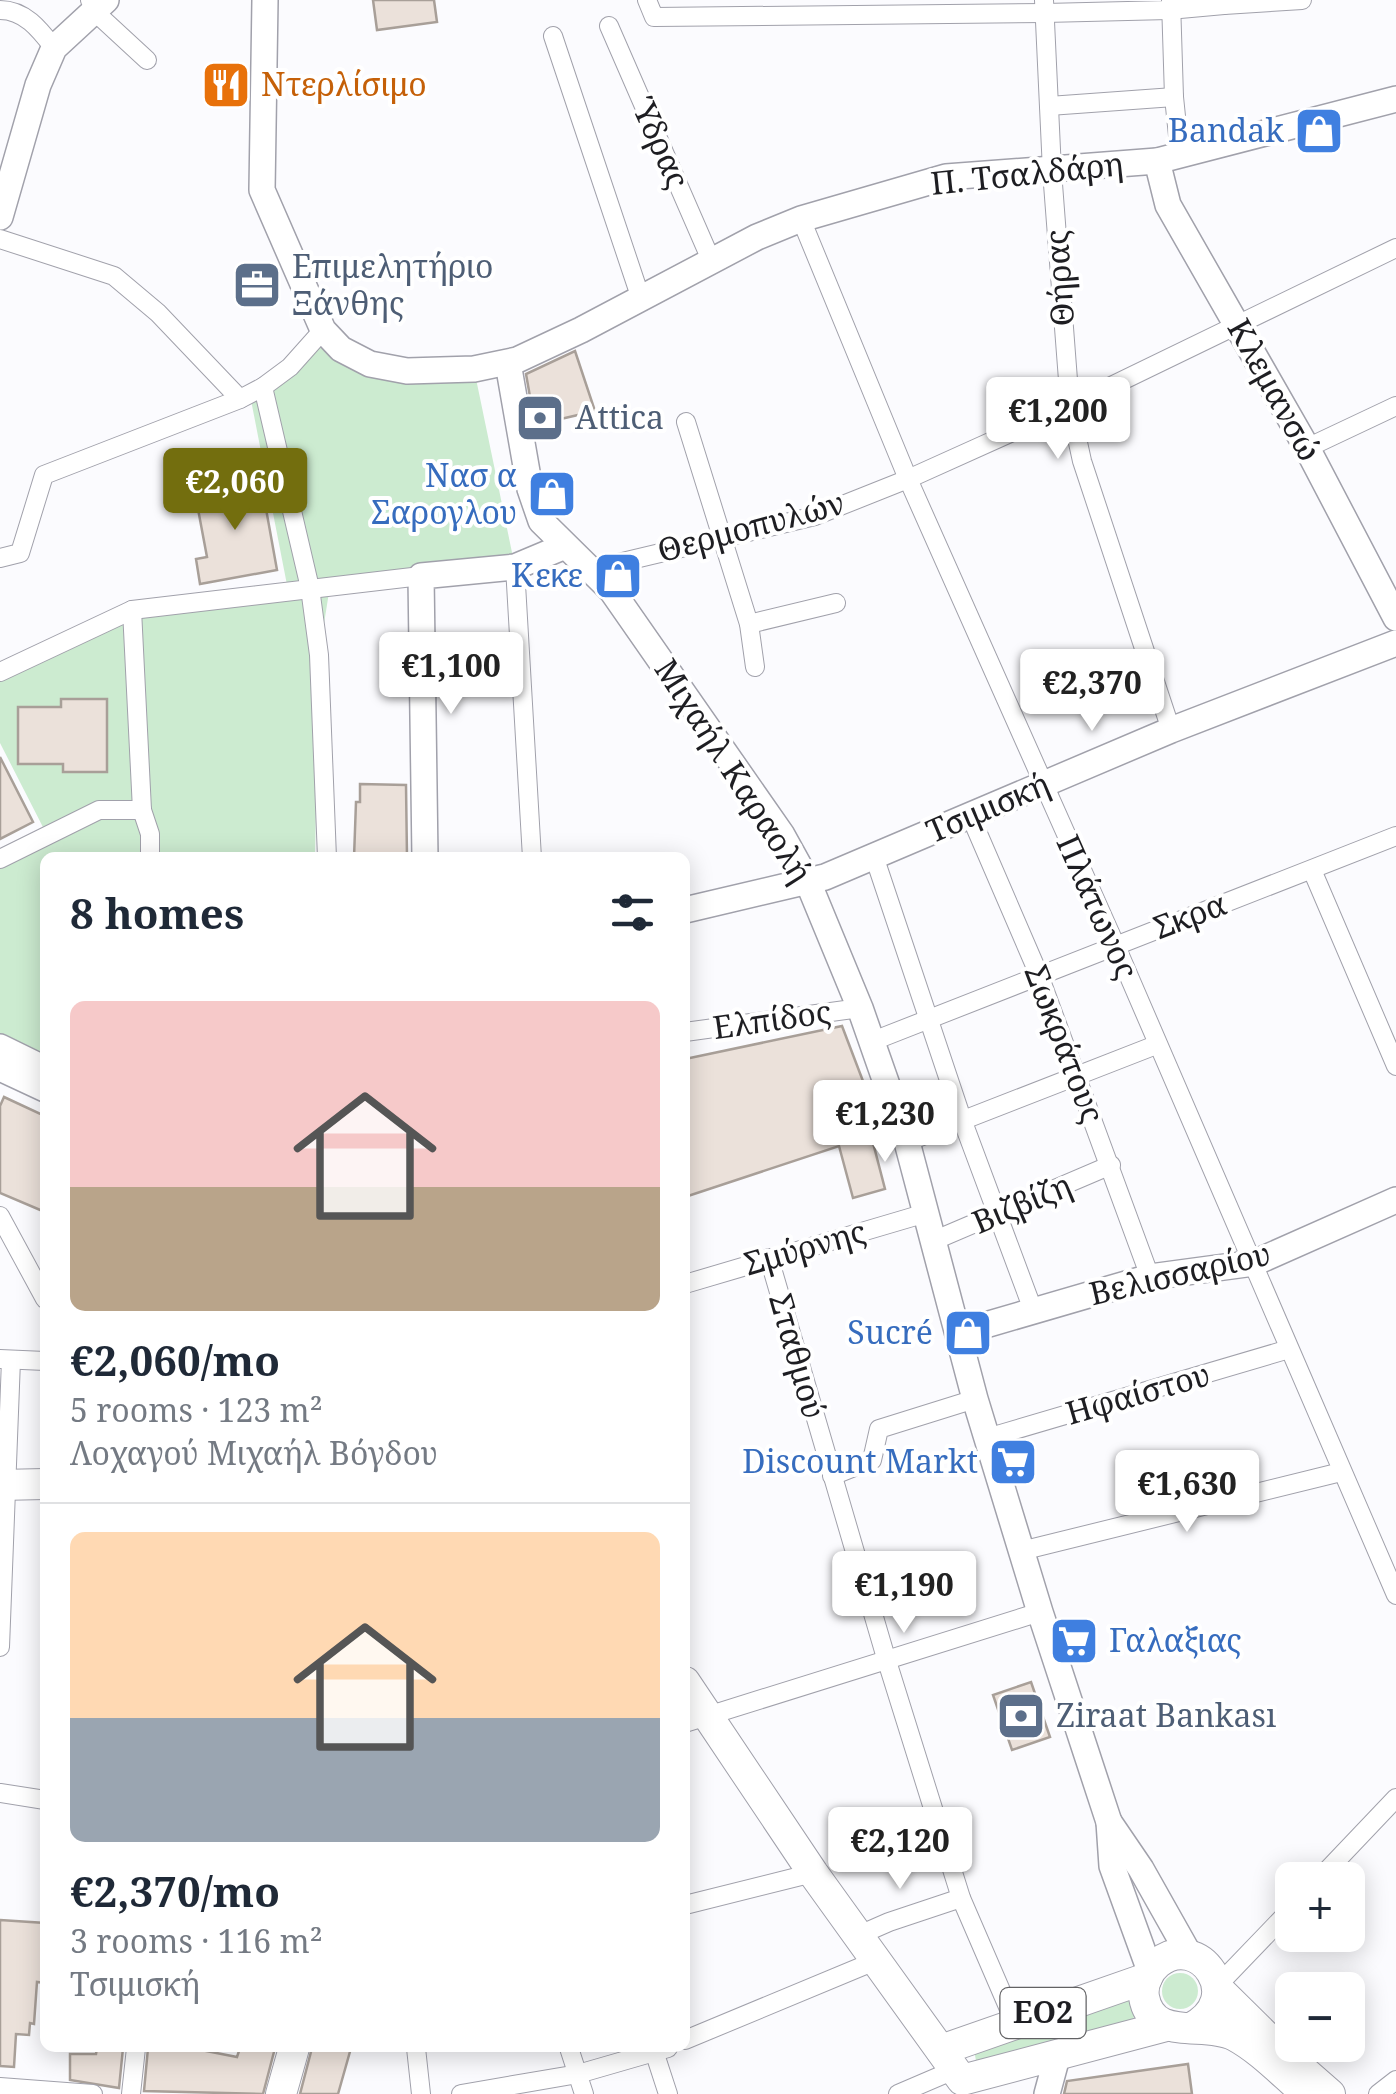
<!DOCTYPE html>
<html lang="en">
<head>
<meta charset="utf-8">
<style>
  body { margin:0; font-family:"Noto Serif",serif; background:#f6f6f7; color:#1f2937; height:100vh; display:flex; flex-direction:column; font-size:38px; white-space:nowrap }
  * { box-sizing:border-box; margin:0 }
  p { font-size:32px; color:#747a83 }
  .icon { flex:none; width:55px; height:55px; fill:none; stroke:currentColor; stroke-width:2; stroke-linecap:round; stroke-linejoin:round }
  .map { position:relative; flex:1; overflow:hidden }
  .details { position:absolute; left:40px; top:852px; width:650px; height:1200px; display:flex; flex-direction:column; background:#fff; border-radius:15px; box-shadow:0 5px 25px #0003 }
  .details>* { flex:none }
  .tools { position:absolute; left:1275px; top:1862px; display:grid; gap:20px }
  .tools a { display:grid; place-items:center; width:90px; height:90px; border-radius:15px; background:#fff; box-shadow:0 5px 25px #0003; font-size:50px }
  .price { position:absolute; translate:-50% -85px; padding:0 22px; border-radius:10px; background:#fff; color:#222; font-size:32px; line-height:65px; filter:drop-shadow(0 2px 5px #0008) }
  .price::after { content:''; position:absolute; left:50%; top:60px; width:30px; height:22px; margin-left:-15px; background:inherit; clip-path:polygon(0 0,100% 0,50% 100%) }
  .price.selected { background:#736e0e; color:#fff }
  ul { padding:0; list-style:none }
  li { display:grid; align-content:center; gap:20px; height:530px; padding:0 30px }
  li+li { border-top:2px solid #e0e1e3 }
  li span { display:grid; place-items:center; height:310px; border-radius:15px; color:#555 }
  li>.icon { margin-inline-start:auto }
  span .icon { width:180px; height:180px; fill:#fffc; stroke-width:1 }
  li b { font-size:42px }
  h2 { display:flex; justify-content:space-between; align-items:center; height:120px; padding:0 30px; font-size:42px }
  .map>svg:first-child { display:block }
  .green { fill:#ccebd0 }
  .building { fill:#ebe1da; stroke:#a89f98; stroke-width:2.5 }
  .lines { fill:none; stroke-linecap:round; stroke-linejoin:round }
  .street-casing { stroke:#a1a1ab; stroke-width:20 }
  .secondary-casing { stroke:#a1a1ab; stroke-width:28 }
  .primary-casing { stroke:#a1a1ab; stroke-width:32 }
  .street { stroke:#fff; stroke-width:18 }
  .secondary { stroke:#fff; stroke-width:25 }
  .primary { stroke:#fff; stroke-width:30 }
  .labels { text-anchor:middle; stroke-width:8; stroke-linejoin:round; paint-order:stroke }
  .shield { fill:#fff; stroke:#626264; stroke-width:2.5 }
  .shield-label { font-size:30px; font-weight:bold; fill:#1e1e22 }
  .food-label { font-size:32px; fill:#c56008; stroke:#fff; text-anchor:start }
  .shop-label { font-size:32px; fill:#366cbe; stroke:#fff; text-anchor:end }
  .street-label { font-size:32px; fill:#1e1e22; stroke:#fff }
  .service-label { font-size:32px; fill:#4e5e75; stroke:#fff; text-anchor:start }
</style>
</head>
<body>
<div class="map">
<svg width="1396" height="2094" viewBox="0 0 1396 2094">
  <rect width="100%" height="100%" fill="#fbfbfe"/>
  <g class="green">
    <path d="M323,330L370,364L474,369L515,567L330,586L319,655L315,857L45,858V1073L0,1052V859L47,835L0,743V673L132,610L288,590L250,395Z"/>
    <circle cx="1180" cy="1991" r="18"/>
    <path d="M1131,1997L1135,2016L1132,2020L977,2066L974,2050Z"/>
  </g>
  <g class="building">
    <path d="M373,0H434L437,22L377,30Z"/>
    <path d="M575,351L595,411L535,425L526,374Z"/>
    <path d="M261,481L277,570L200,584L196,559L207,557L195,493Z"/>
    <path d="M61,699H107V772H63V764H18V707H61Z"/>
    <path d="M0,757L33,822L0,839Z"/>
    <path d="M360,784L406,785L407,858H354L356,802H360Z"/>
    <path d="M842,1026L882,1131L871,1135L885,1189L853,1198L839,1146L685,1197V1059Z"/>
    <path d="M4,1097L45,1116V1212L0,1193V1106Z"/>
    <path d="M1031,1682L1050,1737L1012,1750L993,1695Z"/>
    <path d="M0,1920L45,1923V1983L37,1982L34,2024L30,2023L29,2035L16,2034L14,2067L0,2066Z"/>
    <path d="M97,2048H123L119,2088L70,2080V2054H96Z"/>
    <path d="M148,2048H191L237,2057L240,2048H275L263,2094L144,2091Z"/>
    <path d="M312,2048H351L338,2094H300Z"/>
    <path d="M1188,2064L1192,2094H1064L1067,2081Z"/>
  </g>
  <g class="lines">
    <g class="street-casing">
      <g id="street">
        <path d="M90,0L95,12L147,60"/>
        <path d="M647,0L654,17L1045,13L1169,10L1224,5"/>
        <path d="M1044,0L1052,171L1070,406L1082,461L1171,730"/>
        <path d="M1217,0L1224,5L1302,0"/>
        <path d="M1171,1L1174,97L1180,155"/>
        <path d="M0,10C25,10 40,30 54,48"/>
        <path d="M609,26L711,260"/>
        <path d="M553,36L641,299"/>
        <path d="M1049,106L1174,97"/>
        <path d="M801,219L908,479L1115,944L1396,1595"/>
        <path d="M0,239L114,276L158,313L240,399"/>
        <path d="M323,330L290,367L263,387L310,588L319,655L327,858"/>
        <path d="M686,422L749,624L755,667"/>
        <path d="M1307,448L1396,406"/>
        <path d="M0,558L20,553L44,475L240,399L263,387"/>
        <path d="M515,567L532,858"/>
        <path d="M593,569L815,516L908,479L1070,406L1396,248"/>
        <path d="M132,610L142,810L150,834V858"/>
        <path d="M749,624L836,603"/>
        <path d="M0,672L132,610L421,576"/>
        <path d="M970,815L1039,975L1150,1277"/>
        <path d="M874,856L963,1122L1033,1310"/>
        <path d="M0,859L99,810H142"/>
        <path d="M1312,870L1396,1066"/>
        <path d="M685,1032L860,1008"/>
        <path d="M873,1041L1396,836"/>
        <path d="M907,1142L1156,1045"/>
        <path d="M0,1216L45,1299"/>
        <path d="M933,1241L1111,1165"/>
        <path d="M769,1258L886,1658L961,1898L1015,2023"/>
        <path d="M685,1284L926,1213"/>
        <path d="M0,1359L45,1361"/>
        <path d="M987,1438L1289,1349"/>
        <path d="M832,1476L872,1460L879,1429L975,1399"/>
        <path d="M1021,1551L1341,1472"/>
        <path d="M0,1647L11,1360"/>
        <path d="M685,1723L1040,1612"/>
        <path d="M0,1793L45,1800"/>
        <path d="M1318,1880L1396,1798"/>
        <path d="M685,1905L813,1873"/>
        <path d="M857,1936L889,1922L961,1898"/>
        <path d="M1218,1985L1292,1908"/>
        <path d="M685,2040L875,1961"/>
        <path d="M416,2048L421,2094"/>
        <path d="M569,2048L584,2094"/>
        <path d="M653,2048L668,2094"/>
        <path d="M0,2087L93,2094"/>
        <path d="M131,2094L136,2048"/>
        <path d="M461,2094L578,2074L668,2048"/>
        <path d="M898,2094L954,2070"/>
        <path d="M1378,2094L1396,2080"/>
      </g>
    </g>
    <g class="secondary-casing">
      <g id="secondary">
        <path d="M265,0L262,190L323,330L341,349L370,364L407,371L474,369L517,360L581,330L757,237L801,219L946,177L1157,161L1396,99"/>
        <path d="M1157,161L1168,205L1307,448L1396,618"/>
        <path d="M0,217L38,85L54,48L106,0"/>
        <path d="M508,363L530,489L541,521L612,591L782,835L808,882L860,1008L907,1142L975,1399L1040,1612L1109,1822L1112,1866L1150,1971"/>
        <path d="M425,858L421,576L515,567L565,546"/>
        <path d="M685,910L825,877L1171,730L1396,643"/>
        <path d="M0,1047L45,1069"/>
        <path d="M0,1068L45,1089"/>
        <path d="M958,1333L1150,1277L1254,1263L1396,1200"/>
        <path d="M1109,1822L1141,1869L1190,1956"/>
        <path d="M1047,2094L1057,2057"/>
      </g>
    </g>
    <g class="primary-casing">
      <g id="primary">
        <path d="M0,1485L45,1484"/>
        <path d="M685,1682L813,1873L962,2080L1166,2026"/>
        <path d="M1218,1989L1282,2052L1330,2094"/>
        <path d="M1191,2028C1249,1998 1198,1930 1158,1963C1148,1971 1142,1985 1144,1997C1152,2043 1205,2020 1235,2036C1261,2050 1284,2075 1307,2094"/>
        <path d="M941,2050L1147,1978"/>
        <path d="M281,2094L294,2048"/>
      </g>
    </g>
    <use href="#street" class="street"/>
    <use href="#secondary" class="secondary"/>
    <use href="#primary" class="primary"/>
  </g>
  <defs>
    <g id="restaurant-square" transform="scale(2.5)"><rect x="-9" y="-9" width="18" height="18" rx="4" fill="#e8710a" stroke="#fff"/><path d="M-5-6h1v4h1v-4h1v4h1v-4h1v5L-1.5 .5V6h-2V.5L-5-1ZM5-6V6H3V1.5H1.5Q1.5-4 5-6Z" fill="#fff"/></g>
    <g id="shop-square" transform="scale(2.5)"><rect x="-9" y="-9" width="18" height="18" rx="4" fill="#3f7fe0" stroke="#fff"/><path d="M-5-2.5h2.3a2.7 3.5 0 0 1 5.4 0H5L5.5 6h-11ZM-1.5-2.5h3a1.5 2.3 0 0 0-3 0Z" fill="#fff"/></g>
    <g id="office-square" transform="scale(2.5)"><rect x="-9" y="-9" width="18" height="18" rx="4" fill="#5c6f8a" stroke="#fff"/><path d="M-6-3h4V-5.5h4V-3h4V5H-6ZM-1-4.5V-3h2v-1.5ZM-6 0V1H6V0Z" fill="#fff"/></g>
    <g id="bank-square" transform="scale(2.5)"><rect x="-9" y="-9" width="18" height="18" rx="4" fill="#5c6f8a" stroke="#fff"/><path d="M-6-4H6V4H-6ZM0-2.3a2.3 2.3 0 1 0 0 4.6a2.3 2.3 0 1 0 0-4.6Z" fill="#fff"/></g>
    <g id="supermarket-square" transform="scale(2.5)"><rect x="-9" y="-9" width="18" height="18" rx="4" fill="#3f7fe0" stroke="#fff"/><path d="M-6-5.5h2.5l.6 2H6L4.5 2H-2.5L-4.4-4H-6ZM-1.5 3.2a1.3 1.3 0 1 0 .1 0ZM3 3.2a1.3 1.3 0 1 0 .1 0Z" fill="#fff"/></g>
  </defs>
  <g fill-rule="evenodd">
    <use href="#restaurant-square" x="226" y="85"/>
    <use href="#shop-square" x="1319" y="131"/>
    <use href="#office-square" x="257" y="285"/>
    <use href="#bank-square" x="540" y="418"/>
    <use href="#shop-square" x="552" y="494"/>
    <use href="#shop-square" x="618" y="576"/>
    <use href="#shop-square" x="968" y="1333"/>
    <use href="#supermarket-square" x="1013" y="1462"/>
    <use href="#supermarket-square" x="1074" y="1641"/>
    <use href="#bank-square" x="1021" y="1716"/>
  </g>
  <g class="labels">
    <rect class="shield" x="1000.5" y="1988" width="85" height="50" rx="8"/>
    <g class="shield-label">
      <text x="1043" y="2023">ΕΟ2</text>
    </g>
    <g class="food-label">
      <text x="261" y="96">Ντερλίσιμο</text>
    </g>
    <g class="shop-label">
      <text x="1284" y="142">Bandak</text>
      <text x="517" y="487">Νασ α<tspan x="517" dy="37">Σαρογλου</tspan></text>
      <text x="583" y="587">Κεκε</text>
      <text x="933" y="1344">Sucré</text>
      <text x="978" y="1473">Discount Markt</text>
      <text x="1109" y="1652" text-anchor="start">Γαλαξιας</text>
    </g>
    <g class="street-label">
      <text transform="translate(660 143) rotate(66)" y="11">Ύδρας</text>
      <text transform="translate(1027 174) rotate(-6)" y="11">Π. Τσαλδάρη</text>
      <text transform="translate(1060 278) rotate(-94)" y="11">Θήρας</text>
      <text transform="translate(1274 390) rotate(61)" y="11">Κλεμανσώ</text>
      <text transform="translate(751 527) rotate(-15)" y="11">Θερμοπυλών</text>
      <text transform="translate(733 771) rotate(57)" y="11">Μιχαήλ Καραολή</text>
      <text transform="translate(988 808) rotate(-23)" y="11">Τσιμισκή</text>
      <text transform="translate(1097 907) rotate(66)" y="11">Πλάτωνος</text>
      <text transform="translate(1190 916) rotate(-21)" y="11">Σκρα</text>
      <text transform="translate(772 1020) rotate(-8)" y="11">Ελπίδος</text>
      <text transform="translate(1064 1044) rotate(69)" y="11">Σωκράτους</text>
      <text transform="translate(1022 1204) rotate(-23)" y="11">Βιζβίζη</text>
      <text transform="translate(805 1248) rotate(-16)" y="11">Σμύρνης</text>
      <text transform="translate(1180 1274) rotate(-13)" y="11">Βελισσαρίου</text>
      <text transform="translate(797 1356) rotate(74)" y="11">Σταθμού</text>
      <text transform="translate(1138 1394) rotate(-16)" y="11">Ηφαίστου</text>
    </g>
    <g class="service-label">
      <text x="292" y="278">Επιμελητήριο<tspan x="292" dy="37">Ξάνθης</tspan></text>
      <text x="575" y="429">Attica</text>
      <text x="1056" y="1727">Ziraat Bankası</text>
    </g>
  </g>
</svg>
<div class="tools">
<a>+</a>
<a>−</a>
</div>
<b class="price" style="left:1058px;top:462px">€1,200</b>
<b class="price selected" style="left:235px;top:533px">€2,060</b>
<b class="price" style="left:451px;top:717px">€1,100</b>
<b class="price" style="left:1092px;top:734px">€2,370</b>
<b class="price" style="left:885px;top:1165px">€1,230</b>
<b class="price" style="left:1187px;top:1535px">€1,630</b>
<b class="price" style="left:904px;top:1636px">€1,190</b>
<b class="price" style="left:900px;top:1892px">€2,120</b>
<section class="details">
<h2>8 homes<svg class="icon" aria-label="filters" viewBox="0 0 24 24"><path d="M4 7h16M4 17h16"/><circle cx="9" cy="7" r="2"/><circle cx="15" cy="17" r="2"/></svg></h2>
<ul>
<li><span style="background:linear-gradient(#f6c9c9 60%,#b9a48a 0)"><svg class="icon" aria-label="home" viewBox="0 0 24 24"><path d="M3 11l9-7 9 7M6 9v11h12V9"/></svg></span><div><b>€2,060/mo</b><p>5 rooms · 123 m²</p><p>Λοχαγού Μιχαήλ Βόγδου</p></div></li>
<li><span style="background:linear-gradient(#ffd9b3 60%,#9aa5b1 0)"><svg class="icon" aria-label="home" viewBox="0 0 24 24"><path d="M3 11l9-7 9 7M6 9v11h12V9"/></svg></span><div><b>€2,370/mo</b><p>3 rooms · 116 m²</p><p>Τσιμισκή</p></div></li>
</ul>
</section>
</div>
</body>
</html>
